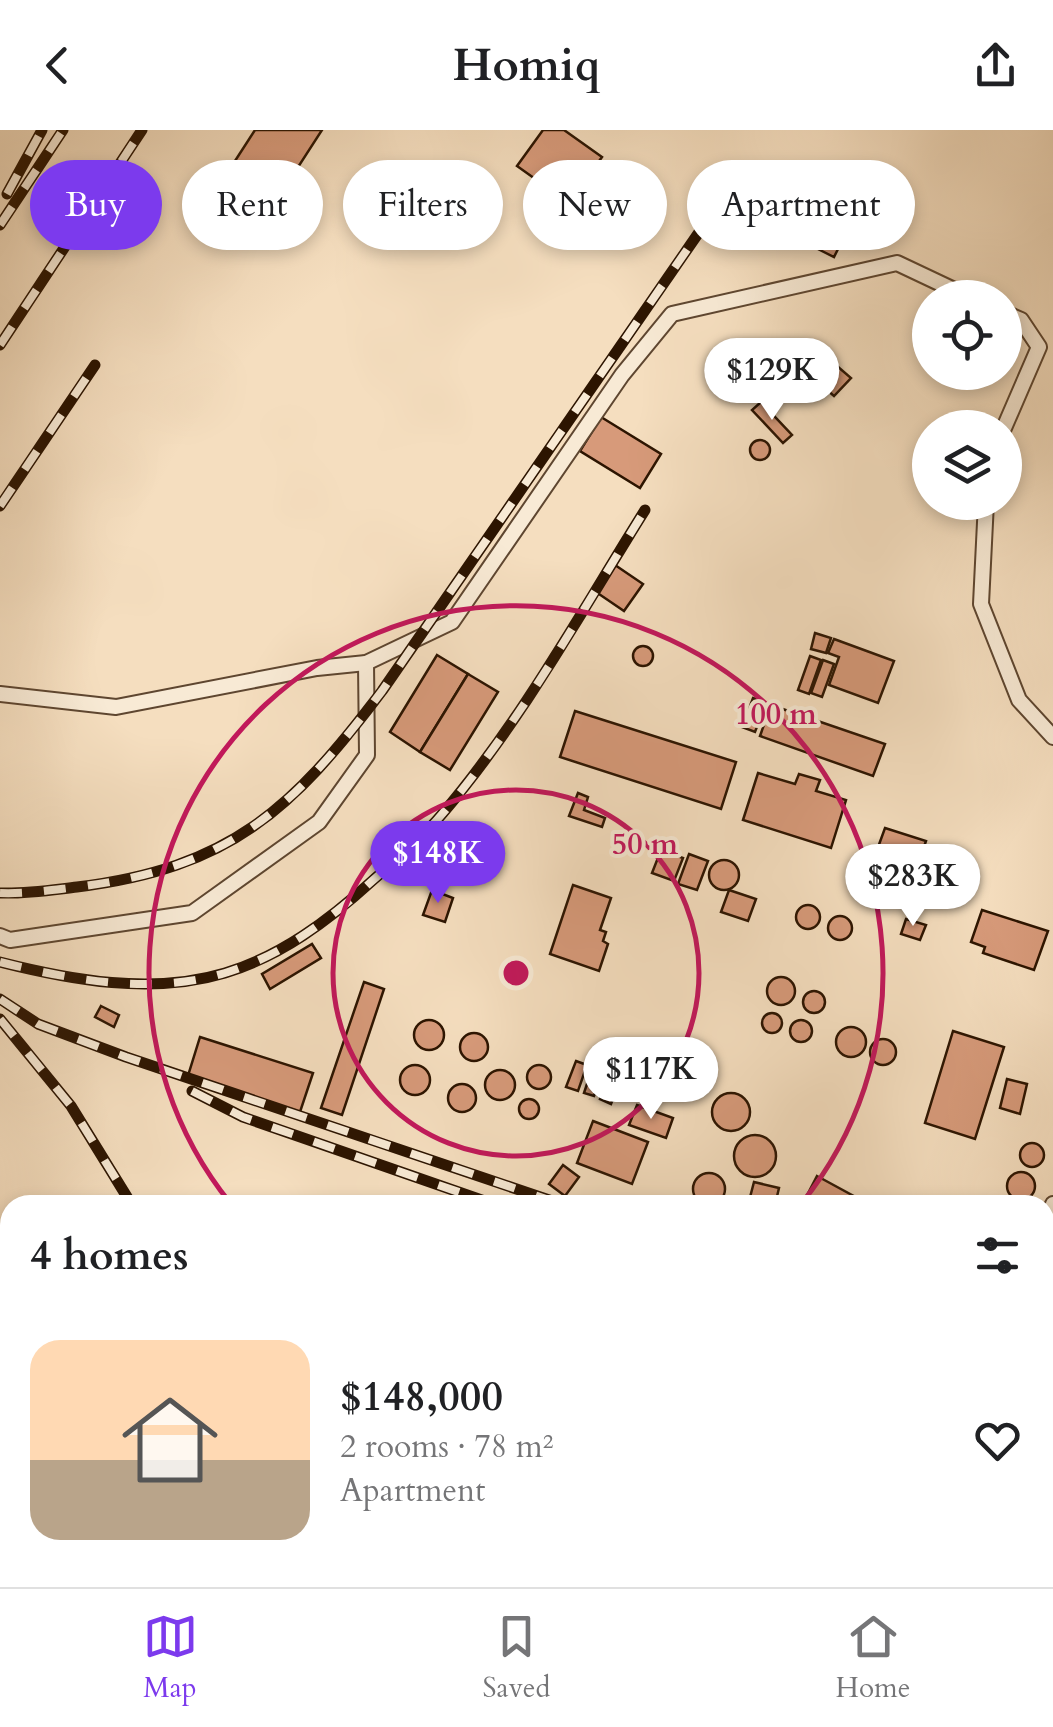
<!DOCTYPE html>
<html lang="en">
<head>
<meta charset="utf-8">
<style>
  body { margin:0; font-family:Cardo,serif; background:#f6f6f6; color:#202124; height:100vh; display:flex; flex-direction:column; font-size:38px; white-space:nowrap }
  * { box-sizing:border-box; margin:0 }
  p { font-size:32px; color:#757577 }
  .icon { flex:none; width:55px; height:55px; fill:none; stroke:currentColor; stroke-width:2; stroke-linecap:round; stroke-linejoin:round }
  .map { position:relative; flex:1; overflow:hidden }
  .drawer { position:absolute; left:0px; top:1065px; width:1055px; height:392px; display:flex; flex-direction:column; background:#fff; border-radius:30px 30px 0 0; box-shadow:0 5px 15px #0003 }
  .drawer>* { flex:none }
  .hud { position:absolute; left:30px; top:30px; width:995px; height:90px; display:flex; gap:20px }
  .buttons { position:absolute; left:912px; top:150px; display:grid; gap:20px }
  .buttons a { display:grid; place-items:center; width:110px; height:110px; border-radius:50%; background:#fff; box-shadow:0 5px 15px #0003; font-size:50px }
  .price { position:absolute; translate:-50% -85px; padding:0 22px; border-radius:35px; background:#fff; color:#222; font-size:32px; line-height:65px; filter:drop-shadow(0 2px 5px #0008) }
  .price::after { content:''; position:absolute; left:50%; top:60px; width:30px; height:22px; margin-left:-15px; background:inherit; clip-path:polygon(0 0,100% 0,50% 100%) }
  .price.selected { background:#7c3aed; color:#fff }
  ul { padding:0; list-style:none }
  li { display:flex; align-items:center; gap:30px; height:250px; padding:0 30px }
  li span { display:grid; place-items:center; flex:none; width:280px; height:200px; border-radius:30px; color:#555 }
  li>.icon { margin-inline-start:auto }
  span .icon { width:120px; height:120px; fill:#fffc; stroke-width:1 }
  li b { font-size:42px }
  h2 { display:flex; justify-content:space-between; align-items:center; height:120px; padding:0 30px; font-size:42px }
  .tag { padding:0 35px; border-radius:45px; background:#fff; box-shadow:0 5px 15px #0003; font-size:35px; line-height:90px }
  .tag.selected { background:#7c3aed; color:#fff }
  header { display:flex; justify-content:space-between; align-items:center; height:130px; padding:0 30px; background:#fff; font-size:45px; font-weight:800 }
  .tab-bar { display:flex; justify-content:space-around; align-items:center; height:140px; border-top:2px solid #e0e0e0; background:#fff; font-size:28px; color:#757577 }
  .tab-bar a { display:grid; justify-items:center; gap:5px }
  .tab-bar .selected { color:#7c3aed }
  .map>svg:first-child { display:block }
  .building { fill:#d79a7a; stroke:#2c1400; stroke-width:2.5 }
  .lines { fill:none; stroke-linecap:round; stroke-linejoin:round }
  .lane-casing { stroke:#5e4630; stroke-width:18 }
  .path { stroke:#2c1400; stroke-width:5; stroke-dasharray:8 5; stroke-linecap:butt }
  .lane { stroke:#f8ead5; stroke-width:14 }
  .rail-casing { stroke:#2c1400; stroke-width:11 }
  .rail { stroke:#f8ead5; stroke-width:8; stroke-dasharray:22; stroke-linecap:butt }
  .ring { fill:none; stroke:#c2185b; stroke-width:5 }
  .centre { fill:#c2185b; stroke:#f8ead5; stroke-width:5 }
  .ring-label { font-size:30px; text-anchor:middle; font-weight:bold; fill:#c2185b; stroke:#f8ead5; stroke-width:8; stroke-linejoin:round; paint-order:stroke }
</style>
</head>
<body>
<header><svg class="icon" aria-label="back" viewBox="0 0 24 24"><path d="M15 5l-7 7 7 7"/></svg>Homiq<svg class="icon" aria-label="share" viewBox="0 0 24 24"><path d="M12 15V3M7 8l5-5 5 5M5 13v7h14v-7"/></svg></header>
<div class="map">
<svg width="1053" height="1457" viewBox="0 0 1053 1457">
  <rect width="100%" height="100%" fill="#f5debf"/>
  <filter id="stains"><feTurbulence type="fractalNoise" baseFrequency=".002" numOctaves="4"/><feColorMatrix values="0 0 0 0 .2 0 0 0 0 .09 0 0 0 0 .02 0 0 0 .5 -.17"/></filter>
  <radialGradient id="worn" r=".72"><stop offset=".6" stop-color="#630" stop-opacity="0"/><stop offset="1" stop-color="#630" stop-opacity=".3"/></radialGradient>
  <g class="building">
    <path d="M255,0H322L249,113L202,82Z"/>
    <path d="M543,0H564L602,27L569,73L517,36Z"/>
    <path d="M824,87L848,99L834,127L810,115Z"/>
    <path d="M837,236L851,248L834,266L820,254Z"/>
    <path d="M761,272L792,305L783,313L752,280Z"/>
    <path d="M601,287L661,324L640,358L580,321Z"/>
    <circle cx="760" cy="320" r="10"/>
    <path d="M615,435L643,454L624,481L596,462Z"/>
    <path d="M815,503L831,508L826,523L811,519Z"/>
    <path d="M834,509L894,531L878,573L829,555L839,527L828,523Z"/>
    <circle cx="643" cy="526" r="10"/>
    <path d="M437,525L468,544L420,622L390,602Z"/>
    <path d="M810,526L821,530L809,564L798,560Z"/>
    <path d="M823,530L834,534L822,567L811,563Z"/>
    <path d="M468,544L498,562L450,640L420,622Z"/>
    <path d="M753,568L766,573L755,602L742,597Z"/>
    <path d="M771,575L885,614L873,646L760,606Z"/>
    <path d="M575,581L736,632L721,679L560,627Z"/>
    <path d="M758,643L795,654L799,644L820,650L816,661L846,670L831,718L743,690Z"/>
    <path d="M578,663L588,667L584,680L605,688L602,697L569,686Z"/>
    <path d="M885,698L926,711L918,734L877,720Z"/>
    <path d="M661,720L683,728L674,751L652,743Z"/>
    <path d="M943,720L960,726L950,753L934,748Z"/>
    <path d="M689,724L708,731L697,760L678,754Z"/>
    <circle cx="724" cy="745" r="15"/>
    <path d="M573,755L611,768L600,800L606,802L603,811L608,814L599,841L550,824Z"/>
    <path d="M432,760L453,768L445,792L423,785Z"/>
    <path d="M729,760L756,769L748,791L721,782Z"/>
    <circle cx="808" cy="787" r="12"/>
    <path d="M982,780L1048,801L1034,840L983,823L985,817L971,812Z"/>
    <circle cx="840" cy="798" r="12"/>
    <path d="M906,789L926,795L920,810L901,804Z"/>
    <path d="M312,814L321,828L270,859L262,844Z"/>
    <circle cx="781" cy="861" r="14"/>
    <path d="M364,852L384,859L342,985L321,978Z"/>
    <circle cx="814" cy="872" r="11"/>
    <path d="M101,876L119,885L114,897L95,887Z"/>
    <circle cx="772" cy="893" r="10"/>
    <circle cx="429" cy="905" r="15"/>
    <circle cx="801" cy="901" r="11"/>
    <circle cx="851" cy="912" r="15"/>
    <path d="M953,901L1004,917L975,1009L925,993Z"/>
    <circle cx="474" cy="917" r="14"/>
    <path d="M200,907L313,943L299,985L187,949Z"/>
    <circle cx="883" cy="922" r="13"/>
    <path d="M656,913L707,932L699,954L648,935Z"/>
    <path d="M576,931L587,935L578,961L566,957Z"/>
    <circle cx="415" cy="950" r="15"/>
    <circle cx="539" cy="947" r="12"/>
    <path d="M592,939L602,942L594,966L584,963Z"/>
    <circle cx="500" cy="955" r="15"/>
    <path d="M610,944L621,948L611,974L600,969Z"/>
    <path d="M1007,949L1027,954L1020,984L1000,978Z"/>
    <circle cx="462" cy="968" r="14"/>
    <circle cx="731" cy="982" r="19"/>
    <circle cx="529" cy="979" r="10"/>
    <path d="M637,975L673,988L666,1008L629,995Z"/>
    <path d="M593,991L648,1012L632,1054L577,1033Z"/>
    <circle cx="755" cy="1026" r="21"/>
    <circle cx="1032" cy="1025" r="12"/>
    <path d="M563,1035L579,1047L565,1066L549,1054Z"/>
    <circle cx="1021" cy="1056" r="14"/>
    <circle cx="709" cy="1059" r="16"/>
    <path d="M817,1046L861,1070L858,1075H802Z"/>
    <path d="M754,1052L779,1058L775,1075H748Z"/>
  </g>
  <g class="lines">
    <g class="lane-casing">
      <g id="lane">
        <path d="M1004,298L1039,217L1021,190L1005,183"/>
        <path d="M986,372L981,474L1019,570L1053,607"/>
        <path d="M0,564L116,577L317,538L366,533L452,492L622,245L672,184L897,133L971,168"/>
        <path d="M0,806L10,810L192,783L319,692L367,625L366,533"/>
        <path d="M1045,1100L1053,1074"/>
      </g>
    </g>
    <path class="path" d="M945,1457L949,1448"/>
    <use href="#lane" class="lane"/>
    <g class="rail-casing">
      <g id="rail">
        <path d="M7,64L42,0"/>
        <path d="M0,95L63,0"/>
        <path d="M0,215L142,0"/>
        <path d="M0,376L95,235"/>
        <path d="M0,763C26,764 51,760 77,757C230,738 292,680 382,561L731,56"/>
        <path d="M0,832C71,850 152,865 225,843C281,826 328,791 372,751C396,730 422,708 443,683C522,590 581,482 645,380"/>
        <path d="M0,869L38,894L126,927L564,1075"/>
        <path d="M0,889L71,976L132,1075"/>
        <path d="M192,961L243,987L496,1075"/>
        <path d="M0,1100L10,1106"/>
        <path d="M0,1292L10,1296"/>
        <path d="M548,1448L578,1457"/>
      </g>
    </g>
    <use href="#rail" class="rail"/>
  </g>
  <g class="ring">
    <circle cx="516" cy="843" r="183"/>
    <path d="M231 1074A367 367 0 1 1 801 1074"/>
  </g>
  <circle cx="516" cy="843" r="15" class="centre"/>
  <g class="ring-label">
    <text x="776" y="594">100 m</text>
    <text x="645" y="724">50 m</text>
  </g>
  <rect width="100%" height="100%" filter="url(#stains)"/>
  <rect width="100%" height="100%" fill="url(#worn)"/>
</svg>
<div class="buttons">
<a><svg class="icon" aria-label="locate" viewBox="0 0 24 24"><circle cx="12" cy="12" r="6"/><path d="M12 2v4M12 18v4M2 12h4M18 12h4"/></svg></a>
<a><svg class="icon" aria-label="layers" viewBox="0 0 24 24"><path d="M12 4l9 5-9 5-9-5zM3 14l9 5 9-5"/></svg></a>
</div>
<b class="price" style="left:772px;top:293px">$129K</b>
<b class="price selected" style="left:438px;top:776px">$148K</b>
<b class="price" style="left:913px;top:799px">$283K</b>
<b class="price" style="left:651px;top:992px">$117K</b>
<div class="hud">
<a class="tag selected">Buy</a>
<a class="tag">Rent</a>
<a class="tag">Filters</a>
<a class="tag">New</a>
<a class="tag">Apartment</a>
</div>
<section class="drawer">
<h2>4 homes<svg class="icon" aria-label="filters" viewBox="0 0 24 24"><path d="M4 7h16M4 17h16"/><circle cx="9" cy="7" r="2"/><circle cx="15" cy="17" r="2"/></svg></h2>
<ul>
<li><span style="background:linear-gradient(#ffd9b3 60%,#b9a48a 0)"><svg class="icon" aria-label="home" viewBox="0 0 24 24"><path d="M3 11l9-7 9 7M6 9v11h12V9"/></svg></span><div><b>$148,000</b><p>2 rooms · 78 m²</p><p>Apartment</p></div><svg class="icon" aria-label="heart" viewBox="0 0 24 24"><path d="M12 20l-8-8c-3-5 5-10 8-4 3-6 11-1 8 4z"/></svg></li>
</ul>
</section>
</div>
<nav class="tab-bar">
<a class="selected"><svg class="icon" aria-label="map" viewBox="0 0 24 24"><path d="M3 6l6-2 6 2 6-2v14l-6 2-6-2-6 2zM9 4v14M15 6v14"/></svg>Map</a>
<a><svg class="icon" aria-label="saved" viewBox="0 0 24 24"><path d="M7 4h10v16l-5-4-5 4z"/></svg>Saved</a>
<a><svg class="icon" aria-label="home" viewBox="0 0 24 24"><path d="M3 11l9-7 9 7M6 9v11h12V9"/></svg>Home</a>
</nav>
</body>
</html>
